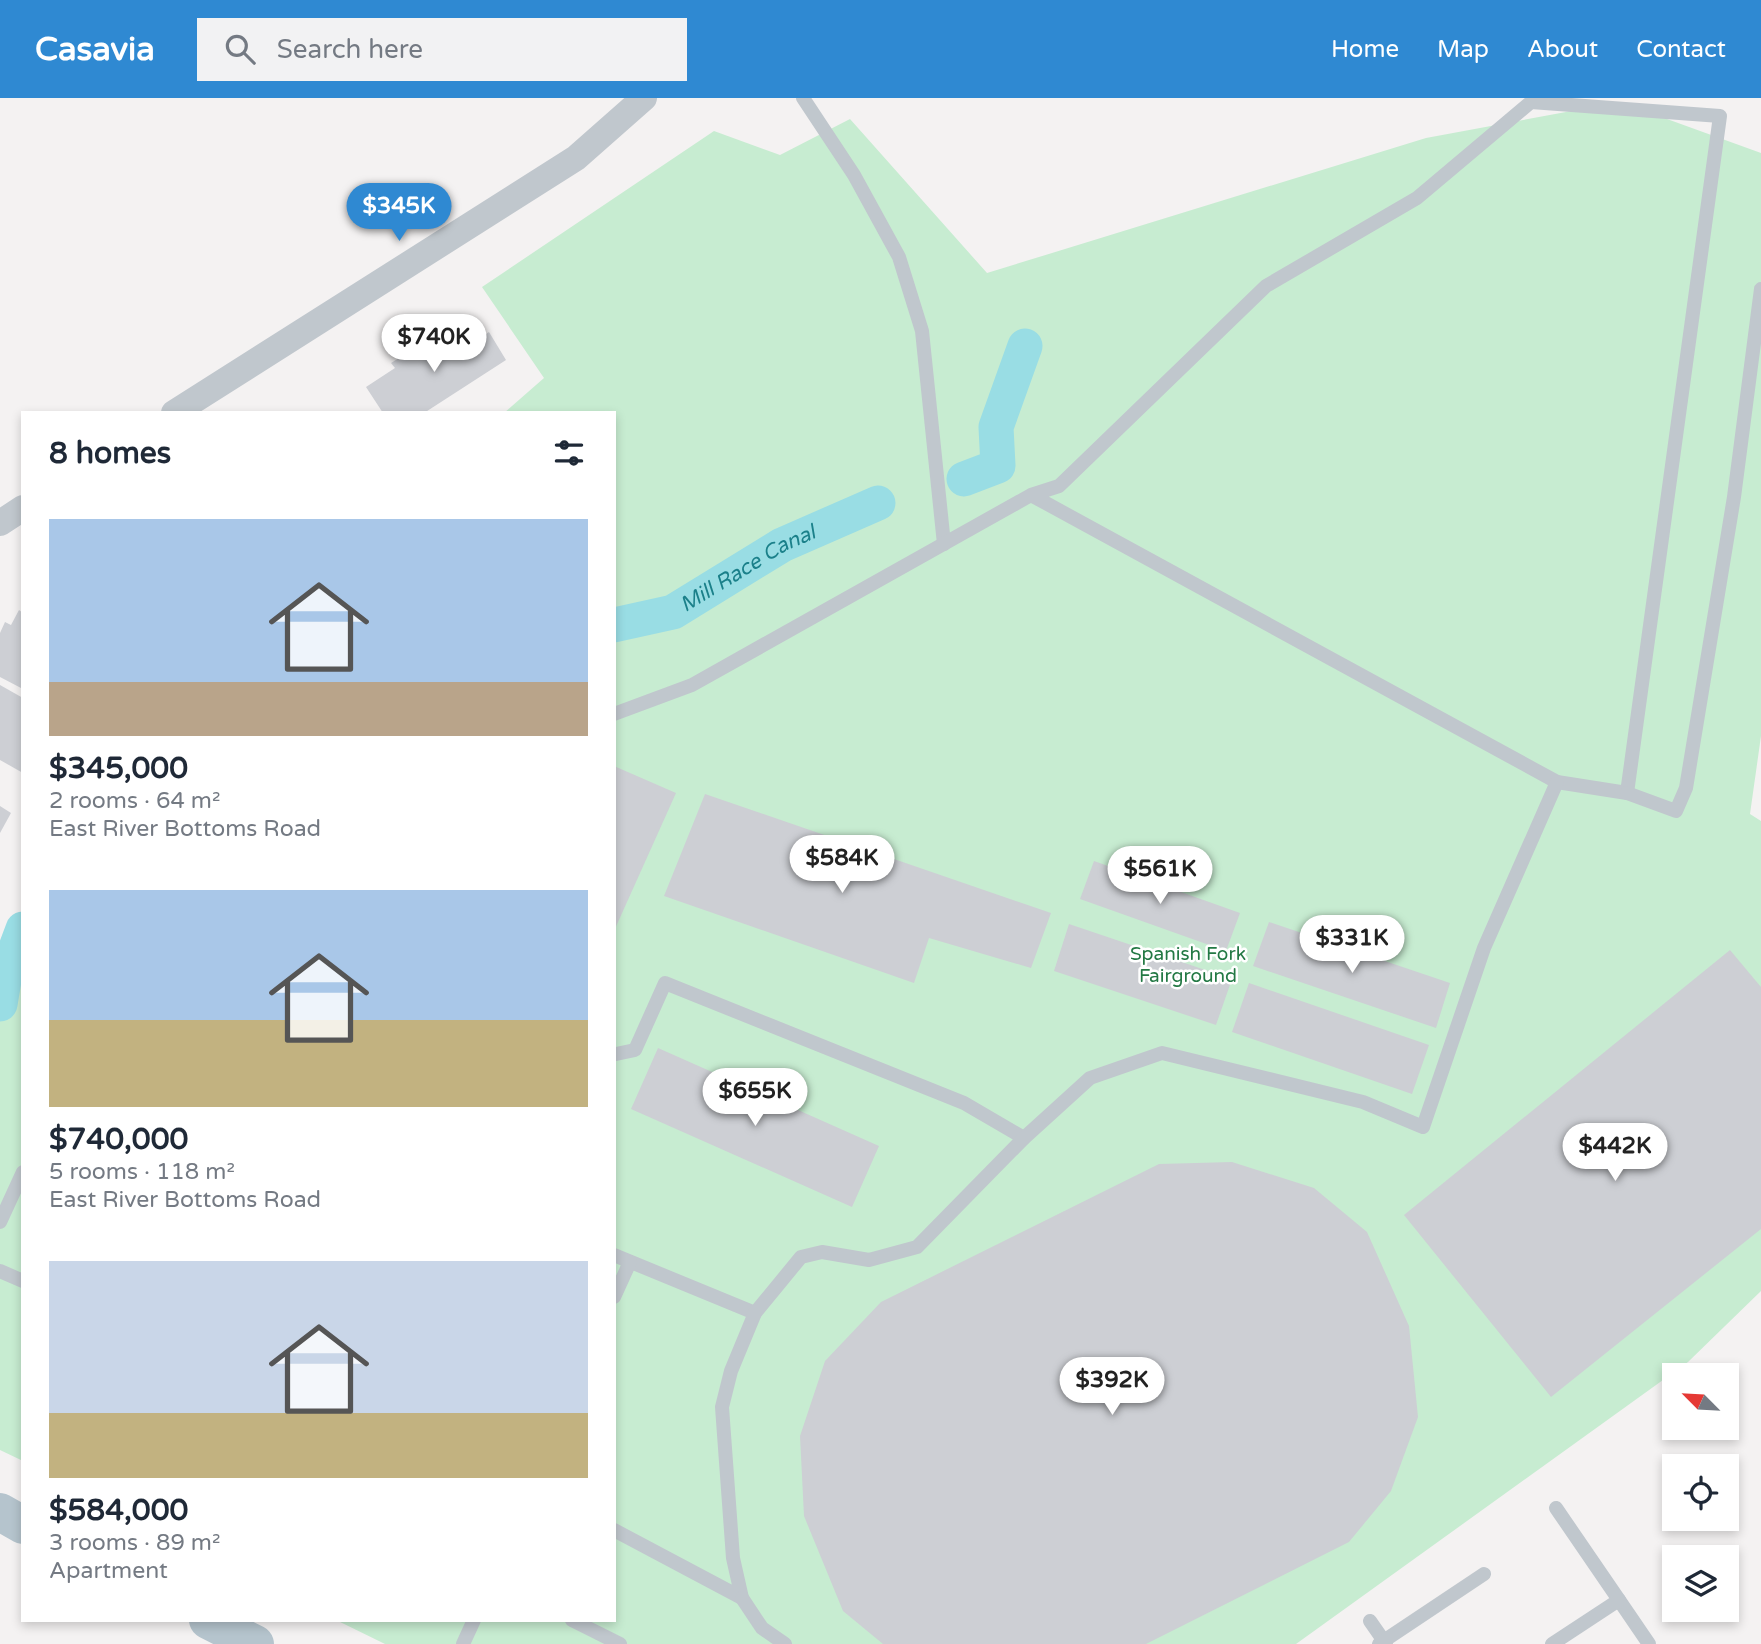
<!DOCTYPE html>
<html lang="en">
<head>
<meta charset="utf-8">
<style>
  body { margin:0; font-family:"Varela Round",sans-serif; background:#f2f2f3; color:#1f2937; height:100vh; display:flex; flex-direction:column; font-size:26px; white-space:nowrap }
  * { box-sizing:border-box; margin:0 }
  p { font-size:23px; color:#747a83 }
  .icon { flex:none; width:38px; height:38px; fill:none; stroke:currentColor; stroke-width:2; stroke-linecap:round; stroke-linejoin:round }
  .map { position:relative; flex:1; overflow:hidden }
  .side { position:absolute; left:21px; top:313px; width:595px; height:1211px; display:flex; flex-direction:column; background:#fff; border-radius:0px; box-shadow:0 4px 10px #0003 }
  .side>* { flex:none }
  .needle { width:46px; rotate:294deg }
  .tools { position:absolute; left:1662px; top:1265px; display:grid; gap:14px }
  .tools a { display:grid; place-items:center; width:77px; height:77px; border-radius:0px; background:#fff; box-shadow:0 4px 10px #0003; font-size:35px }
  .price { position:absolute; translate:-50% -60px; padding:0 16px; border-radius:24px; background:#fff; color:#222; font-size:23px; line-height:46px; filter:drop-shadow(0 2px 4px #0008) }
  .price::after { content:''; position:absolute; left:50%; top:42px; width:21px; height:16px; margin-left:-10px; background:inherit; clip-path:polygon(0 0,100% 0,50% 100%) }
  .price.selected { background:#2f89d2; color:#fff }
  ul { padding:0; list-style:none }
  li { display:grid; align-content:center; gap:14px; height:371px; padding:0 28px }
  li span { display:grid; place-items:center; height:217px; border-radius:0px; color:#555 }
  li>.icon { margin-inline-start:auto }
  span .icon { width:126px; height:126px; fill:#fffc; stroke-width:1 }
  li b { font-size:30px }
  h2 { display:flex; justify-content:space-between; align-items:center; height:84px; padding:0 28px; font-size:30px }
  header { display:flex; align-items:center; gap:42px; box-sizing:border-box; height:98px; padding:0 35px; background:#2f89d2; color:#fff }
  header strong { font-size:33px }
  nav { display:flex; gap:38px; margin-inline-start:auto; font-size:24px }
  .search { width:490px; height:63px; background:#f2f2f3; display:flex; align-items:center; gap:18px; box-sizing:border-box; padding:0 24px; border-radius:0px; color:#747a83; font-size:26px }
  .map>svg:first-child { display:block }
  .green { fill:#c7ecd1 }
  .lines { fill:none; stroke-linecap:round; stroke-linejoin:round }
  .canal { stroke:#99dde4; stroke-width:35 }
  .building { fill:#cdcfd4 }
  .service { stroke:#c0c7cd; stroke-width:14 }
  .minor { stroke:#c0c7cd; stroke-width:26 }
  .primary { stroke:#b5c4cd; stroke-width:38 }
  .labels { text-anchor:middle; stroke-width:5; stroke-linejoin:round; paint-order:stroke }
  .park-label { font-size:19px; fill:#237944; stroke:#fff }
  .water-label { font-size:21px; font-style:italic; fill:#1b808a; stroke:#fff }
</style>
</head>
<body>
<header>
<strong>Casavia</strong>
<div class="search"><svg class="icon" aria-label="search" viewBox="0 0 24 24"><circle cx="10" cy="10" r="6"/><path d="M15 15l6 6"/></svg>Search here</div>
<nav><a>Home</a><a>Map</a><a>About</a><a>Contact</a></nav>
</header>
<div class="map">
<svg width="1761" height="1546" viewBox="0 0 1761 1546">
  <rect width="100%" height="100%" fill="#f4f2f2"/>
  <g class="green">
    <path d="M1620,4L1761,55V638L1750,716L1761,723V1193L1688,1264L1296,1546H385L338,1523L614,1522V315H504L544,280L482,189L714,33L780,57L850,21L987,175L1426,40Z"/>
    <path d="M23,831V1363L0,1352V906L4,882Z"/>
  </g>
  <g class="lines">
    <g class="canal">
      <path d="M964,381L998,368L996,329L1025,248"/>
      <path id="s1" d="M614,527L673,514L782,447L878,405"/>
      <path d="M0,906L4,882L23,831"/>
    </g>
  </g>
  <g class="building">
    <path d="M450,234L462,252L489,234L506,262L424,315H383L366,289L395,270L391,265L417,249L420,254Z"/>
    <path d="M19,512L23,515L21,590L0,579V535L5,524L11,527Z"/>
    <path d="M0,587L23,600V675L0,662Z"/>
    <path d="M614,668L676,695L614,833Z"/>
    <path d="M705,696L1051,815L1031,870L929,840L914,885L664,798Z"/>
    <path d="M0,708L11,715L0,735Z"/>
    <path d="M1094,763L1240,815L1226,853L1080,801Z"/>
    <path d="M1269,824L1450,885L1436,930L1253,868Z"/>
    <path d="M1069,826L1232,881L1216,927L1054,873Z"/>
    <path d="M1730,852L1761,889V1131L1551,1299L1404,1117Z"/>
    <path d="M1249,885L1429,947L1412,996L1232,934Z"/>
    <path d="M658,950L879,1048L852,1109L631,1011Z"/>
    <path d="M1232,1064L1314,1090L1367,1134L1409,1228L1418,1319L1391,1393L1349,1444L1146,1546H883L843,1513L804,1418L800,1338L825,1263L881,1204L1159,1066Z"/>
  </g>
  <g class="lines">
    <g class="service">
      <path d="M803,0L854,77L899,159L922,233L944,446"/>
      <path d="M614,616L692,587L1031,397L1059,388L1266,188L1417,100L1531,4L1720,18L1627,695L1557,684L1031,397"/>
      <path d="M1627,695L1676,713L1686,690L1734,399L1761,191"/>
      <path d="M616,956L635,952L665,885L964,1005L1024,1040"/>
      <path d="M0,1124L23,1074"/>
      <path d="M614,1157L755,1215"/>
      <path d="M0,1173L23,1183"/>
      <path d="M614,1199L630,1164"/>
      <path d="M614,1432L742,1500L733,1460L722,1309L731,1273L755,1215L801,1159L822,1154L869,1162L917,1149L1024,1040L1090,980L1162,955L1363,1004L1423,1029L1484,850L1557,684"/>
      <path d="M742,1500L762,1530L785,1546"/>
      <path d="M1619,1502L1649,1546"/>
      <path d="M572,1522L620,1546"/>
      <path d="M1370,1523L1386,1546"/>
      <path d="M463,1546L474,1522"/>
      <path d="M1379,1546L1484,1476"/>
      <path d="M1552,1546L1619,1502L1556,1410"/>
    </g>
    <g class="minor">
      <path d="M174,315L576,60L644,0"/>
      <path d="M0,425L23,410"/>
    </g>
    <g class="primary">
      <path d="M0,1414L23,1427"/>
      <path d="M208,1522L255,1546"/>
    </g>
  </g>
  <g class="labels">
    <g class="park-label">
      <text x="1188" y="862">Spanish Fork<tspan x="1188" dy="22">Fairground</tspan></text>
    </g>
    <g class="water-label">
      <text dy="7" stroke="none"><textPath href="#s1" startOffset="147">Mill Race Canal</textPath></text>
    </g>
  </g>
</svg>
<div class="tools">
<a><svg class="needle" viewBox="-14 -14 28 28"><path d="M0-13l5 13h-10z" fill="#e53935"/><path d="M0 13l5-13h-10z" fill="#747a83"/></svg></a>
<a><svg class="icon" aria-label="locate" viewBox="0 0 24 24"><circle cx="12" cy="12" r="6"/><path d="M12 2v4M12 18v4M2 12h4M18 12h4"/></svg></a>
<a><svg class="icon" aria-label="layers" viewBox="0 0 24 24"><path d="M12 4l9 5-9 5-9-5zM3 14l9 5 9-5"/></svg></a>
</div>
<b class="price selected" style="left:399px;top:145px">$345K</b>
<b class="price" style="left:434px;top:276px">$740K</b>
<b class="price" style="left:842px;top:797px">$584K</b>
<b class="price" style="left:1160px;top:808px">$561K</b>
<b class="price" style="left:1352px;top:877px">$331K</b>
<b class="price" style="left:755px;top:1030px">$655K</b>
<b class="price" style="left:1615px;top:1085px">$442K</b>
<b class="price" style="left:1112px;top:1319px">$392K</b>
<section class="side">
<h2>8 homes<svg class="icon" aria-label="filters" viewBox="0 0 24 24"><path d="M4 7h16M4 17h16"/><circle cx="9" cy="7" r="2"/><circle cx="15" cy="17" r="2"/></svg></h2>
<ul>
<li><span style="background:linear-gradient(#a9c7e8 75%,#b9a48a 0)"><svg class="icon" aria-label="home" viewBox="0 0 24 24"><path d="M3 11l9-7 9 7M6 9v11h12V9"/></svg></span><div><b>$345,000</b><p>2 rooms · 64 m²</p><p>East River Bottoms Road</p></div></li>
<li><span style="background:linear-gradient(#a9c7e8 60%,#c2b280 0)"><svg class="icon" aria-label="home" viewBox="0 0 24 24"><path d="M3 11l9-7 9 7M6 9v11h12V9"/></svg></span><div><b>$740,000</b><p>5 rooms · 118 m²</p><p>East River Bottoms Road</p></div></li>
<li><span style="background:linear-gradient(#c9d6e8 70%,#c2b280 0)"><svg class="icon" aria-label="home" viewBox="0 0 24 24"><path d="M3 11l9-7 9 7M6 9v11h12V9"/></svg></span><div><b>$584,000</b><p>3 rooms · 89 m²</p><p>Apartment</p></div></li>
</ul>
</section>
</div>
</body>
</html>
